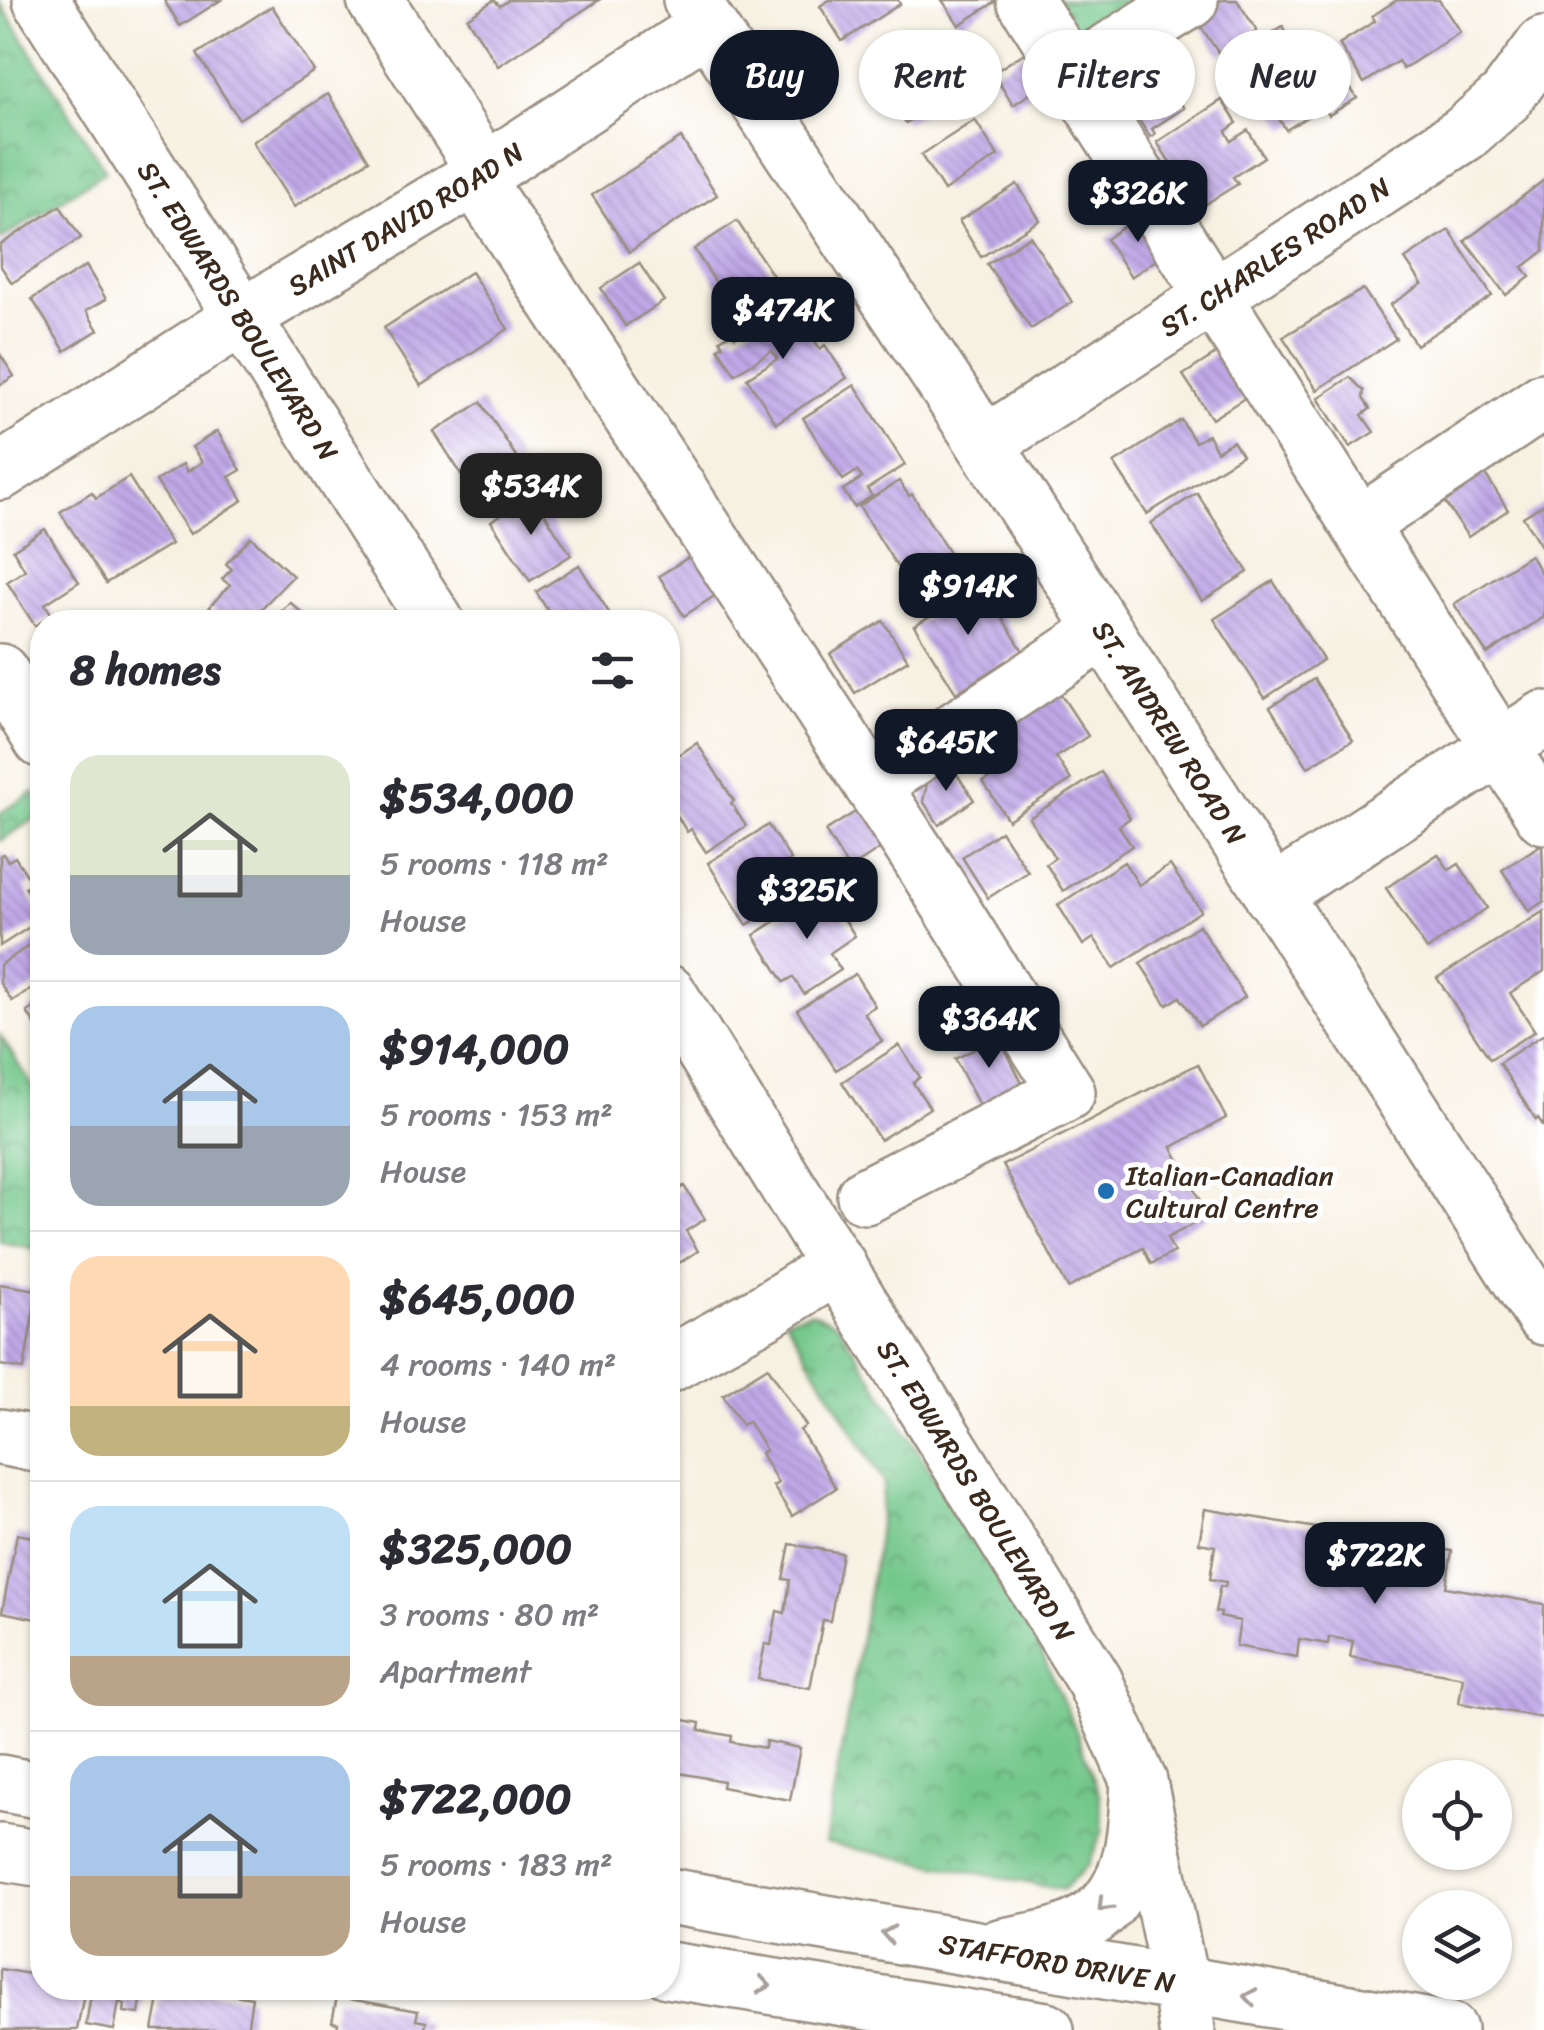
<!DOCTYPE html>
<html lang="en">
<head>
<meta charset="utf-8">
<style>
  body { margin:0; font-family:Sriracha,sans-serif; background:#f7f7f7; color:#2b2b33; height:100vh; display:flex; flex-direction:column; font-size:38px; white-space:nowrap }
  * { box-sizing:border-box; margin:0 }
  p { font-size:32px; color:#7c7c81 }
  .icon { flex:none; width:55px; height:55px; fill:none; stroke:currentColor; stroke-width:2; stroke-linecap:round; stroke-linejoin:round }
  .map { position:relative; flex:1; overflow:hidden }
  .panel { position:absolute; left:30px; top:610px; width:650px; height:1390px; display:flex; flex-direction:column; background:#fff; border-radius:40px; box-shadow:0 2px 8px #0004 }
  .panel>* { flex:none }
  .guide { position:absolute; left:710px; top:30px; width:682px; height:90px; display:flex; gap:20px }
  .buttons { position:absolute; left:1402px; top:1760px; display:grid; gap:20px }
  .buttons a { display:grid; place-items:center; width:110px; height:110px; border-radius:50%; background:#fff; box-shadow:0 2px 8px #0004; font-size:50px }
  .price { position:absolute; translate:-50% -85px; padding:0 22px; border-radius:20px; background:#111827; color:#fff; font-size:32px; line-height:65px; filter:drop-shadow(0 2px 5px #0008) }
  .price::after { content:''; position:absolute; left:50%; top:60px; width:30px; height:22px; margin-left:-15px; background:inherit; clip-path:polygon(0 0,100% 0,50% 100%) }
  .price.on { background:#222; color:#fff }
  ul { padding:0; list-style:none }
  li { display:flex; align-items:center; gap:30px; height:250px; padding:0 40px }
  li+li { border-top:2px solid #e1e1e2 }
  li span { display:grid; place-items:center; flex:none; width:280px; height:200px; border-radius:30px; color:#555 }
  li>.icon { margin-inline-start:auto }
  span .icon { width:120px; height:120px; fill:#fffc; stroke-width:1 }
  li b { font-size:42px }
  h2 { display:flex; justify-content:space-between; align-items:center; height:120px; padding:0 40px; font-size:42px }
  .tag { padding:0 35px; border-radius:45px; background:#fff; box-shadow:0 2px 8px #0004; font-size:35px; line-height:90px }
  .tag.on { background:#111827; color:#fff }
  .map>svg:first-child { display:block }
  .park { fill:url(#park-crowns); stroke:#577854; stroke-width:2.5 }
  .building { fill:url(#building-back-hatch) }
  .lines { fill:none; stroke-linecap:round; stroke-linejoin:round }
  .minor-casing { stroke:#998e80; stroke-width:60 }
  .major-casing { stroke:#998e80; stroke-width:60 }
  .minor { stroke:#fff; stroke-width:55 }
  .major { stroke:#fff; stroke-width:55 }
  .oneway { stroke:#a79f9a }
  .poi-dot { fill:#1f6fb2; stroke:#fff; stroke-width:4 }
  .labels { text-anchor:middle; stroke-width:10; stroke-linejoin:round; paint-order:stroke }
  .street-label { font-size:28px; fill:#3b2a1e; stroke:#fff }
  .poi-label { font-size:28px; fill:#3b2a1e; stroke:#fff; text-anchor:start }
</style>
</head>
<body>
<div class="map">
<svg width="1544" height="2030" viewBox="0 0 1544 2030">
  <defs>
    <pattern id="park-crowns" width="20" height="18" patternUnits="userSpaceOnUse" patternTransform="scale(2.5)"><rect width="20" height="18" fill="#73c78b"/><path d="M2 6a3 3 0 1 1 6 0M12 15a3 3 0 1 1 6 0" fill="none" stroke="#60a271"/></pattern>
    <pattern id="building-back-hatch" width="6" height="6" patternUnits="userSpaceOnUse" patternTransform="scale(2.5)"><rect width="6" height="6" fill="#c1a9e9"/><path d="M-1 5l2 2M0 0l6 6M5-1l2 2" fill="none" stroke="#9e8abc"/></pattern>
  </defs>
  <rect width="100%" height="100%" fill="#fff"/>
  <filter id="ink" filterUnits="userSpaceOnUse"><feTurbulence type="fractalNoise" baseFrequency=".01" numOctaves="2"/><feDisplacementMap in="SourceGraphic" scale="20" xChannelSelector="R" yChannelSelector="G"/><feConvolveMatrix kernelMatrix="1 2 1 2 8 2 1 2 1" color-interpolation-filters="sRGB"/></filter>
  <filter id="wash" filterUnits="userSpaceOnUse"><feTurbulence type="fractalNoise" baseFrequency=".0048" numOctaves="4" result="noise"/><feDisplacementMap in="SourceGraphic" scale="40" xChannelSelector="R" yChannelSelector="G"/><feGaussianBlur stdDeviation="2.25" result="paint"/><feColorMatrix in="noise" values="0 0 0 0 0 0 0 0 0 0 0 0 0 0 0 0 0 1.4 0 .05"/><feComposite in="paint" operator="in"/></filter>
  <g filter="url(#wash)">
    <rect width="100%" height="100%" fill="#f7f1e2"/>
    <g class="park">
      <path d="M1025,0H1190L1072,74Z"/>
      <path d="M0,2L106,171L0,240Z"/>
      <path d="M34,792L42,806V814L0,841V813Z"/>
      <path d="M0,1035L42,1101V1250L0,1242Z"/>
      <path d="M810,1312L838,1324L1031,1629L1075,1728L1099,1793L1103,1829L1089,1864L1063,1890L825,1843L875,1557L884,1483L785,1319Z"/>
    </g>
    <g id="blocks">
      <g class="building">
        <path d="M164,0H221L180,26Z"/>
        <path d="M494,0L500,6L509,0H599L498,66L467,18Z"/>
        <path d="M829,0H898L900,4L842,41L820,6Z"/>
        <path d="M942,0H998L959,25Z"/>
        <path d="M1222,0H1237L1257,31L1220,55L1195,18Z"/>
        <path d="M1397,0H1439L1460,32L1403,69L1398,61L1364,83L1339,44L1375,21L1372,16Z"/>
        <path d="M272,6L314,71L239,119L197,54Z"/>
        <path d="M1283,27L1300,56L1321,42L1357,98L1329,115L1323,107L1286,130L1238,55Z"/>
        <path d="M909,30L928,61L945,50L967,84L906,123L865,59Z"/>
        <path d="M1037,45L1057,76L1013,105L993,73Z"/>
        <path d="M1159,70L1184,108L1152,129L1155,134L1150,137L1122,94Z"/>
        <path d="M328,94L369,160L294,207L253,142Z"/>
        <path d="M1222,100L1237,123L1226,131L1231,141L1248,130L1264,157L1233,177L1238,184L1199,208L1157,142Z"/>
        <path d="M975,120L998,156L944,191L921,155Z"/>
        <path d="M681,138L717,195L629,252L592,195Z"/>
        <path d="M1544,180V251L1523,267L1530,277L1506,295L1465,241Z"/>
        <path d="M1017,184L1040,220L981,257L959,221Z"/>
        <path d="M60,206L81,238L12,283L0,265V245Z"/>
        <path d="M1144,213L1169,251L1131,277L1106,239Z"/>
        <path d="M737,221L783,291L739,319L694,249Z"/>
        <path d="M1449,230L1492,296L1416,345L1390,305L1422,284L1405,259Z"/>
        <path d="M1030,236L1072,302L1031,329L987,264Z"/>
        <path d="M639,263L664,301L625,326L601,288Z"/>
        <path d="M86,266L106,299L86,311L98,330L65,351L32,299Z"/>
        <path d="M471,272L508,329L421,386L384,328Z"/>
        <path d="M1363,289L1396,339L1317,390L1283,337Z"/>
        <path d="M790,302L820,349L825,345L847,378L776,423L747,378L777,359L772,351L735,374L718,348L723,345L720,340L732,333L735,337Z"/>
        <path d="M1225,348L1254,392L1212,419L1183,375Z"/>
        <path d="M0,354L14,376L0,385Z"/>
        <path d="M1350,377L1364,391L1363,398L1370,409L1362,415L1374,432L1350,447L1318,398Z"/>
        <path d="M855,385L905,465L867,489L872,496L854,507L843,490L862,478L857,471L843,480L803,418Z"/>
        <path d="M481,402L519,461L472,491L434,432Z"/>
        <path d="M1181,420L1195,442L1208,435L1217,451L1233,441L1242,455L1147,514L1114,463Z"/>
        <path d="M217,431L241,470L229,477L243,500L190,534L156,481L183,464L187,472L202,462L192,447Z"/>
        <path d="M1480,466L1508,510L1468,537L1439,493Z"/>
        <path d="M129,477L171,544L106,583L60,512L92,492L96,498Z"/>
        <path d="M899,481L909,496L912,494L956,564L913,592L859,506Z"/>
        <path d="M1197,493L1248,572L1202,601L1151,523Z"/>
        <path d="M532,494L571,555L530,581L491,521Z"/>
        <path d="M1544,504V551L1523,517Z"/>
        <path d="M45,529L79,582L45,604L52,615L35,626L7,582L25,570L13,550Z"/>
        <path d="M251,537L293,576L248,622H225L209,607L230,585L222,579L232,569L226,564Z"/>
        <path d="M700,550L725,589L684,616L659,576Z"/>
        <path d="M1530,555L1544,578V617L1487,654L1454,604Z"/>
        <path d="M579,565L615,622H555L536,592Z"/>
        <path d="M1273,581L1323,660L1265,698L1214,619Z"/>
        <path d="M981,584L1023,651L956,693L914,626Z"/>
        <path d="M290,602L312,622H271Z"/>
        <path d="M883,621L908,660L855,693L830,654Z"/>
        <path d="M1314,679L1353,740L1308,767L1270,707Z"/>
        <path d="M1058,690L1088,736L1056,757L1071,780L1008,820L983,782L991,777L971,746Z"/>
        <path d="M697,743L734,801L731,803L746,826L706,852L691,829L687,832L668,801V762Z"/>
        <path d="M948,761L974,800L939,825L923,801L929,776Z"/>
        <path d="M1101,772L1130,818L1119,826L1132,846L1063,891L1046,864L1055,858L1029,818Z"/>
        <path d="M865,806L889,843L849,869L825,831Z"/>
        <path d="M768,825L791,860L780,867L797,893L747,925L708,863Z"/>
        <path d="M1001,831L1028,872L988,898L962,857Z"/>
        <path d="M1542,844L1544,901L1529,911L1502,870Z"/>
        <path d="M3,854L8,861L15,857L32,883L25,887L42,919L0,946V856Z"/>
        <path d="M1438,854L1449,870L1459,864L1487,908L1427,950L1386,888Z"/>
        <path d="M1124,862L1139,885L1170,865L1201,911L1114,968L1094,938L1083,945L1058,905Z"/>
        <path d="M825,889L855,936L830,953L841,970L804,994L793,977L784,982L754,935Z"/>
        <path d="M1544,911V971L1510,993L1535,1031L1490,1059L1437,978Z"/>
        <path d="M1199,925L1245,997L1200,1026L1180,997L1167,1005L1140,963Z"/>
        <path d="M42,937V982L12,1001L0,983V965Z"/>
        <path d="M855,974L875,1006L864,1013L882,1041L836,1070L797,1010Z"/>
        <path d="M42,1002V1036L27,1012Z"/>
        <path d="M1544,1034V1127L1538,1118L1536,1120L1499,1063Z"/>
        <path d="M999,1037L1022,1083L979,1105L955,1059Z"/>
        <path d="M899,1045L920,1077L913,1083L930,1108L880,1140L842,1082Z"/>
        <path d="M1198,1064L1226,1118L1172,1147L1208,1216L1167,1238L1174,1252L1151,1264L1143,1248L1068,1288L1003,1165Z"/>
        <path d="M684,1186L705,1219L686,1231L698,1251L668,1270V1196Z"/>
        <path d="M0,1284L37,1290L24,1369L0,1365Z"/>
        <path d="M768,1367L806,1426L800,1430L836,1488L792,1516L773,1486L778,1483L761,1453L766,1450L748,1421L742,1425L723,1395Z"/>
        <path d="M1205,1509L1452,1551L1446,1587L1544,1604V1718L1459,1703L1463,1677L1350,1657L1353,1641L1329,1637L1328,1644L1299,1639L1297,1657L1236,1646L1240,1621L1220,1617L1221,1613L1215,1612L1220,1586L1225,1587L1226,1582L1210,1579L1215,1546L1199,1543Z"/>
        <path d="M17,1534L42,1539L41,1620L2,1612Z"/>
        <path d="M790,1544L842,1553L830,1621L823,1620L810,1688L758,1679L765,1644L771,1645L777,1611L785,1613L790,1580L783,1579Z"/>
        <path d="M668,1717L700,1723L699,1730L732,1736L731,1742L765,1748L766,1741L800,1748L790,1800L722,1787L723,1781L668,1771Z"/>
        <path d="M0,1969L42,1976V1988H85L77,2030H0Z"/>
        <path d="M92,1988H143L139,2014L124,2012L125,2004L119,2002L114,2030L86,2025Z"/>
        <path d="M161,1988H192L252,1998L247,2030H153Z"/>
        <path d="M337,1997L418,2011L416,2020L426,2022L425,2030H337L338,2023L332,2022Z"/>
      </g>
    </g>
  </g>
  <g filter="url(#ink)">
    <use href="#blocks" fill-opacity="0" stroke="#998e80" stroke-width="2.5"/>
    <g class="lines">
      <g class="minor-casing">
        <g id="minor">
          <path id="s1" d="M41,0L436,622"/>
          <path d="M375,0L485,171"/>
          <path id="s2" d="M691,0L985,444L1544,1317"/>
          <path d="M1025,0L1544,816"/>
          <path d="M1072,74L1190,0"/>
          <path d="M475,178L918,855L1067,1092L865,1196"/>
          <path id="s3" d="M985,444L1464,134L1506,97L1544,45"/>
          <path id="s4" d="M0,472L244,316L475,178L706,27"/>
          <path d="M1359,525L1544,401"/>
          <path d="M0,672L42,740"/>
          <path d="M872,785L1104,631"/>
          <path d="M1272,895L1544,719"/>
          <path id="s5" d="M668,993L1095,1682L1139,1782L1181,1986L1187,2030"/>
          <path d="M668,1365L766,1311L838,1265"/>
          <path d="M0,1437L42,1445"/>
        </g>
      </g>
      <g class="major-casing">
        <g id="major">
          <path d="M0,1783L42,1791"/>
          <path d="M0,1852L42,1859"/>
          <path id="s6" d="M668,1896L1449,2030"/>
          <path d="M1000,1947C1021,1942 1043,1940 1063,1933C1134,1908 1135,1846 1139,1782"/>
          <path d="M668,1970L1046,2030"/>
        </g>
      </g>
      <use href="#minor" class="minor"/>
      <use href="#major" class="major"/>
    </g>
    <defs><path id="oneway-chevron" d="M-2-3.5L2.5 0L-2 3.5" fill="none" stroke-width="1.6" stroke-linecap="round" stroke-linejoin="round" transform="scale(2.5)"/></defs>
    <g class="oneway">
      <use href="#oneway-chevron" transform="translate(1104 1905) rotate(134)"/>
      <use href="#oneway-chevron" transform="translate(888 1934) rotate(-170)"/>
      <use href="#oneway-chevron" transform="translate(764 1985) rotate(9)"/>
      <use href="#oneway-chevron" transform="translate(1250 1997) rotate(-171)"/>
    </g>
  </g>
  <circle class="poi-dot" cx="1106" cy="1191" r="10"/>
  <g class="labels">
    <g class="street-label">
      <text dy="10" stroke="none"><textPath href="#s4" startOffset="478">SAINT DAVID ROAD N</textPath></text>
      <text dy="10" stroke="none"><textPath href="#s3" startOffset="345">ST. CHARLES ROAD N</textPath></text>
      <text dy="10" stroke="none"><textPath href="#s1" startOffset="368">ST. EDWARDS BOULEVARD N</textPath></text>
      <text dy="10" stroke="none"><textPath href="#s2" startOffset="875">ST. ANDREW ROAD N</textPath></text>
      <text dy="10" stroke="none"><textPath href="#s5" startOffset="585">ST. EDWARDS BOULEVARD N</textPath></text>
      <text dy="10" stroke="none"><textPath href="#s6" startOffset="395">STAFFORD DRIVE N</textPath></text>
    </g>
    <g class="poi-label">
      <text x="1126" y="1185">Italian-Canadian<tspan x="1126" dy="32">Cultural Centre</tspan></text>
    </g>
  </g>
</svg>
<div class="buttons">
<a><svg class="icon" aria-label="locate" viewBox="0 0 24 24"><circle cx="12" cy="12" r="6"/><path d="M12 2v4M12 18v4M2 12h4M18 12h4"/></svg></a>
<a><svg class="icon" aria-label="layers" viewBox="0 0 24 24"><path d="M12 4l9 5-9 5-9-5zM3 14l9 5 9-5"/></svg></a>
</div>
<b class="price" style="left:1138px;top:245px">$326K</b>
<b class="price" style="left:783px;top:362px">$474K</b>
<b class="price on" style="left:531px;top:538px">$534K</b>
<b class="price" style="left:968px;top:638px">$914K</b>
<b class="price" style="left:946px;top:794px">$645K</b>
<b class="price" style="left:807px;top:942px">$325K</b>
<b class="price" style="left:989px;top:1071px">$364K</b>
<b class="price" style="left:1375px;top:1607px">$722K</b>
<div class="guide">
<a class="tag on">Buy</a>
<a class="tag">Rent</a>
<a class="tag">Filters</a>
<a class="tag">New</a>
</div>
<section class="panel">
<h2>8 homes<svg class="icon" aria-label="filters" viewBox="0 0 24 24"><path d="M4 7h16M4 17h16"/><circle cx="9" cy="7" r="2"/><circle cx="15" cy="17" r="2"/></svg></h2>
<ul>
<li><span style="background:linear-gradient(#dfe7d0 60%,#9aa5b1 0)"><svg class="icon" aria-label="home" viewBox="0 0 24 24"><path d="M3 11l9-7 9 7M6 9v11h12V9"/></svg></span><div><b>$534,000</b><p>5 rooms · 118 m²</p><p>House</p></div></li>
<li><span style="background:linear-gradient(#a9c7e8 60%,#9aa5b1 0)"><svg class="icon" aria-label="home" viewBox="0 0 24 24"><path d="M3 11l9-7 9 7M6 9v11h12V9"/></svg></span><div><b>$914,000</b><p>5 rooms · 153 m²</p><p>House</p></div></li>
<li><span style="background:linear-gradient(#ffd9b3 75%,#c2b280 0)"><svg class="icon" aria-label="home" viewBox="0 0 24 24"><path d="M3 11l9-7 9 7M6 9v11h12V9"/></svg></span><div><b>$645,000</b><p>4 rooms · 140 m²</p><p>House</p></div></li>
<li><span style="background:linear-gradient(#bfe0f5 75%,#b9a48a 0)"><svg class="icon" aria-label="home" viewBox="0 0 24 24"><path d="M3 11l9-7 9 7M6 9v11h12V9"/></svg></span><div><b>$325,000</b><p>3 rooms · 80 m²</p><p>Apartment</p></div></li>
<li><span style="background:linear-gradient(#a9c7e8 60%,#b9a48a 0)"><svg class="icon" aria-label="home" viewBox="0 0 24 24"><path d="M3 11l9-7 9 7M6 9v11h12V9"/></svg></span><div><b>$722,000</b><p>5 rooms · 183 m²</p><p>House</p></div></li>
</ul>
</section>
</div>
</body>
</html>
